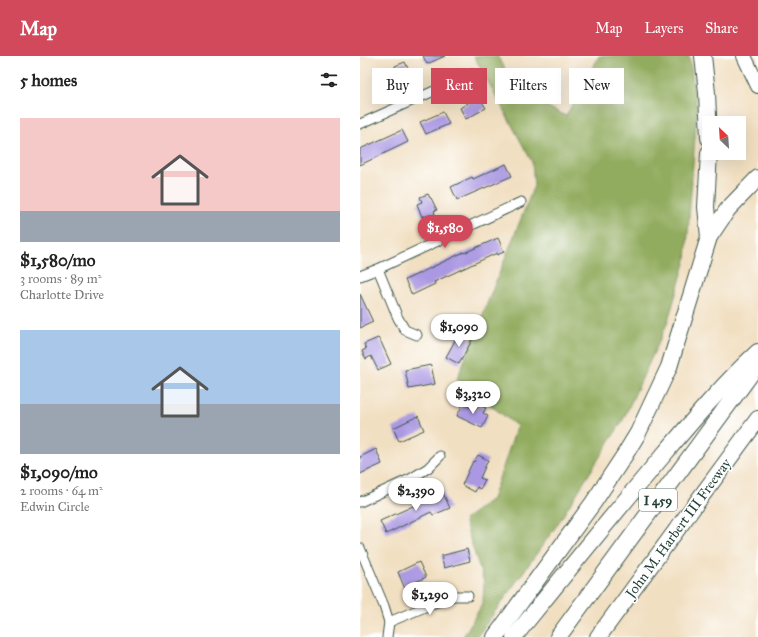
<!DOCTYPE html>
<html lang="en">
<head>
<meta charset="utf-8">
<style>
  body { margin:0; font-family:"IM FELL Great Primer",serif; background:#f6f6f6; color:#222; height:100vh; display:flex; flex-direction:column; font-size:15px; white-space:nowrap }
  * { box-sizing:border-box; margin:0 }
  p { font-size:13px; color:#767676 }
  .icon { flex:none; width:22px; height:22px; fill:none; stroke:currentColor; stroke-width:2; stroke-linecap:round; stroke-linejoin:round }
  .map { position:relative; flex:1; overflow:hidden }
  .details { display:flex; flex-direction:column; background:#fff; width:360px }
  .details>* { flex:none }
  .guide { position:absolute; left:12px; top:12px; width:326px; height:36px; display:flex; gap:8px }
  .needle { width:26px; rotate:335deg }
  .tools { position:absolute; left:342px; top:60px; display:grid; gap:8px }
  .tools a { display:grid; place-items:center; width:44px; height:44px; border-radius:0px; background:#fff; box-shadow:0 4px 16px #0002; font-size:20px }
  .price { position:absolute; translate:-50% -34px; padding:0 9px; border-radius:14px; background:#fff; color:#222; font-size:13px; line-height:26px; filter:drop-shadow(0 1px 2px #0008) }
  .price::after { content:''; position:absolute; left:50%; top:24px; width:12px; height:9px; margin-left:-6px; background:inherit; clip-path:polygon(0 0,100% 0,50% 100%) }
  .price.on { background:#d1495b; color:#fff }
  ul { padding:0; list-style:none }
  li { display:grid; align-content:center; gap:8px; height:212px; padding:0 20px }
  li span { display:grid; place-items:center; height:124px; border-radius:0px; color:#555 }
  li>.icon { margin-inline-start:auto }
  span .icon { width:72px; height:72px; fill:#fffc; stroke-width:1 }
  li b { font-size:17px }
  h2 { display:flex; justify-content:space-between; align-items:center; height:48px; padding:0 20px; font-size:17px }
  .tag { padding:0 14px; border-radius:0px; background:#fff; box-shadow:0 4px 16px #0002; font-size:14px; line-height:36px }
  .tag.on { background:#d1495b; color:#fff }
  header { display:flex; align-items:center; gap:24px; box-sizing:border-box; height:56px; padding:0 20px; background:#d1495b; color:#fff }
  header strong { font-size:19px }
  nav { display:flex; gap:22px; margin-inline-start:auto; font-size:14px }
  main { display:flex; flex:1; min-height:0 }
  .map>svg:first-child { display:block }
  .forest { fill:#92ac5e; stroke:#587449 }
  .building { fill:#ab98e2 }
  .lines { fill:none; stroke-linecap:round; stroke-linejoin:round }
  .minor-casing { stroke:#3e5549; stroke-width:11 }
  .primary-casing { stroke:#3e5549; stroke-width:16 }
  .motorway-casing { stroke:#3e5549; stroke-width:18 }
  .minor { stroke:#fff; stroke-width:9 }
  .primary { stroke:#fff; stroke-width:14 }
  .motorway { stroke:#fff; stroke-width:16 }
  .labels { text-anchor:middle; stroke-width:3.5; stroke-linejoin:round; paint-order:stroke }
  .shield { fill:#fff; stroke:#627771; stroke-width:1 }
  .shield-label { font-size:13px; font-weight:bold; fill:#1f3d34 }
  .street-label { font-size:14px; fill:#1f3d34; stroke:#fff }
</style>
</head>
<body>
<header>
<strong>Map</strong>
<nav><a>Map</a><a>Layers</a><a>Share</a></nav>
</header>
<main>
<section class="details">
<h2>5 homes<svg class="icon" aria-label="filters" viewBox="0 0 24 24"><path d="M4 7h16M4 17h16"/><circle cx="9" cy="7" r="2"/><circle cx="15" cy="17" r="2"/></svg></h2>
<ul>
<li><span style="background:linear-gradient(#f6c9c9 75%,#9aa5b1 0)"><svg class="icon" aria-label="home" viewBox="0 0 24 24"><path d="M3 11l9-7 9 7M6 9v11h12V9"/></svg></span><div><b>$1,580/mo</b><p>3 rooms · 89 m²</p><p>Charlotte Drive</p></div></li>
<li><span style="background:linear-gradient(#a9c7e8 60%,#9aa5b1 0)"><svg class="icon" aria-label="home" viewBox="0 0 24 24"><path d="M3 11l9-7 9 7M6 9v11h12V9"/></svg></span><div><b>$1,090/mo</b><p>2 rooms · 64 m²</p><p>Edwin Circle</p></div></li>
</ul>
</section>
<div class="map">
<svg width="398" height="581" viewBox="0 0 398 581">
  <rect width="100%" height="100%" fill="#fff"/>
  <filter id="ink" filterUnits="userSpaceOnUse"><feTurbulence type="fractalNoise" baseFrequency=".025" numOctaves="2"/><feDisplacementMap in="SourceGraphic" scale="8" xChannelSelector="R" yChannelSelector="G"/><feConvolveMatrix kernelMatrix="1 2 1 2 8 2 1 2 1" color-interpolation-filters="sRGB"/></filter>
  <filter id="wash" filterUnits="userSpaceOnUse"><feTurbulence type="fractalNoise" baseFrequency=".012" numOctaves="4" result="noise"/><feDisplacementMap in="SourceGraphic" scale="16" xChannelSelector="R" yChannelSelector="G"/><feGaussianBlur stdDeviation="0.9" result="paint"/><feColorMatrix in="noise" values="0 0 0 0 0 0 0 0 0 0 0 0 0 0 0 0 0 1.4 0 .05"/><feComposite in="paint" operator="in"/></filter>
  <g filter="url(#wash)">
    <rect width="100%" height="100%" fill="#f1dfc1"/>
    <path class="forest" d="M114,0H137L161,37L206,60L239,0H329L337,54L326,204L307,268L263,364L197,469L117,581H103L123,547L124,526L104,464L132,443L157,370L97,323L174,130L172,106Z"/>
    <g id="blocks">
      <g class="building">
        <path d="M63,0H85L67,8Z"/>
        <path d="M45,6L51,19L20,32L15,20L35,12V10Z"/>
        <path d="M114,40L116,43L119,41L126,52L106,63L100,52L108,47L107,44Z"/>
        <path d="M83,56L89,68L66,78L60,66Z"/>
        <path d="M42,74L48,86L0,109V93Z"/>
        <path d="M146,108L152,120L97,144L91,131L112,121L113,123Z"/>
        <path d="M68,138L70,142H71L77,154L74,155L75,158L65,162L64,159L62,161L57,148L62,146L60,141Z"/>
        <path d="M138,182L144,196L137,199V197L113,208L74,226L75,228L52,239L45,224L104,196V197Z"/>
        <path d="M0,238L13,266L0,272Z"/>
        <path d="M99,277L112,284L99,308L86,301Z"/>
        <path d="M18,282L21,286L31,308L18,314L11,300L6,303L2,295L6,293L4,288Z"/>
        <path d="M71,309L75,328L49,333L45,314Z"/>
        <path d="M103,348L116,354L118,349L126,352L123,357L128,360L122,372L97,360Z"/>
        <path d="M58,360L64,374L39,385L33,372Z"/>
        <path d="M16,393L22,408L0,418V401Z"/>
        <path d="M118,399L128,404L120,422L125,424L120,433L117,431L115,436L102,429L113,405L114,406Z"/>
        <path d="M82,435L90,452L73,459L71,456L26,478L20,465L71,442L70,440Z"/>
        <path d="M107,493L110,505L84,512L81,500Z"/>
        <path d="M59,506L66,521L56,526L57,528L45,533L38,516Z"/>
      </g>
    </g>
  </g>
  <g filter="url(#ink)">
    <use href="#blocks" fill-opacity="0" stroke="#3e5549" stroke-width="1"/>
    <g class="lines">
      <g class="minor-casing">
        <g id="minor">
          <path d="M0,68L112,18"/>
          <path d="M18,213L38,262L45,274L57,279"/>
          <path d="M0,220L18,213L161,146"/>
          <path d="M0,446L52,422L68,412L80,400"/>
          <path d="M0,492L24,550L29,566L27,581"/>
          <path d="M29,566L84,543L94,540H108"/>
        </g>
      </g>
      <g class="primary-casing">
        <path id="primary" d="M384,0L398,30"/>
      </g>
      <g class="motorway-casing">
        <g id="motorway">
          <path d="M343,0L347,37L349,82"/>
          <path d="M349,181L346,151L349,97"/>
          <path d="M135,581L233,447L264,400L278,377L309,311L349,181L368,153L398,122"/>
          <path d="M154,581C201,523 247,466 295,409C328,370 361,330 398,296"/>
          <path d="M198,581L398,308"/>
          <path d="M238,581L398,363"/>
        </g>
      </g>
      <use href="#minor" class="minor"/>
      <use href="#primary" class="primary"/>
      <use href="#motorway" class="motorway"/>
    </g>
  </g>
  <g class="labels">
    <rect class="shield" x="279" y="433" width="38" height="22" rx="3"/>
    <g class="shield-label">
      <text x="298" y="449">I 459</text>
    </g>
    <g class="street-label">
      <text transform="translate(318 472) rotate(-54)" y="5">John M. Harbert III Freeway</text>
    </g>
  </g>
</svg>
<div class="tools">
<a><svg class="needle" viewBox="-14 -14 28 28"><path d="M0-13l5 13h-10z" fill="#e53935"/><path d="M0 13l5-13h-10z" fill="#767676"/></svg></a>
</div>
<b class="price on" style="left:85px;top:193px">$1,580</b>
<b class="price" style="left:99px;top:292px">$1,090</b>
<b class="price" style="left:113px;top:359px">$3,320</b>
<b class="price" style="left:56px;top:456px">$2,390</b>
<b class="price" style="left:70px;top:560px">$1,290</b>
<div class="guide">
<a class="tag">Buy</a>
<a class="tag on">Rent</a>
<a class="tag">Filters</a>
<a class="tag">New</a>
</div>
</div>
</main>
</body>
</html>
